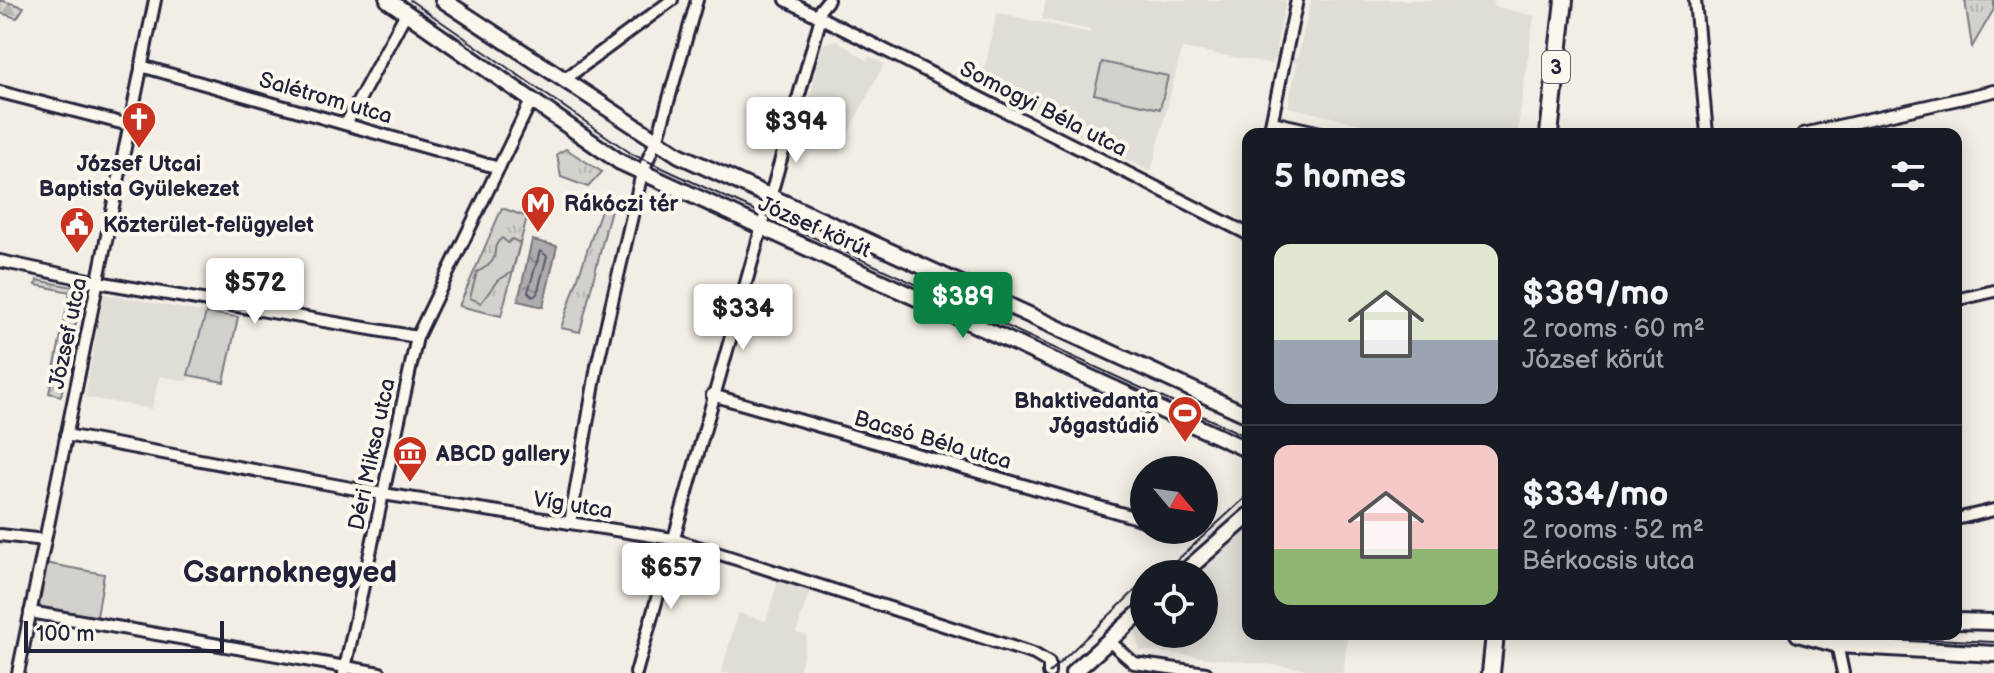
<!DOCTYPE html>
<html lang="en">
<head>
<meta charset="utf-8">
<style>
  body { margin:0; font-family:"Balsamiq Sans",sans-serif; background:#20242c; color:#f1f3f6; height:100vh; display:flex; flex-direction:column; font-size:30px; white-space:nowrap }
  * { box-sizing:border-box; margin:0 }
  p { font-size:26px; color:#9ea1a6 }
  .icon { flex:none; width:44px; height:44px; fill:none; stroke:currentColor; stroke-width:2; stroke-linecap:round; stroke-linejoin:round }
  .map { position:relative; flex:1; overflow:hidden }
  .drawer { position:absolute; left:1242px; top:128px; width:720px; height:512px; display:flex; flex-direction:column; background:#171b24; border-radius:16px; box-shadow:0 4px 20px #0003 }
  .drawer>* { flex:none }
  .needle { width:52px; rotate:119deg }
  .buttons { position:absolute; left:1130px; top:456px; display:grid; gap:16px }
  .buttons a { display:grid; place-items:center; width:88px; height:88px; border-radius:50%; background:#171b24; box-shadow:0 4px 20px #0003; font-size:40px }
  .scale { position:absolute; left:24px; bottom:20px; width:200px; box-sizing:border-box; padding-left:8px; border:4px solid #22223b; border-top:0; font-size:22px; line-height:28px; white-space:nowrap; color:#22223b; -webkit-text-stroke:6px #fbf7ec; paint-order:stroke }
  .price { position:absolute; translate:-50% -68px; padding:0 18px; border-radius:8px; background:#fff; color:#222; font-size:26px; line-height:52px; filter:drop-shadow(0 2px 4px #0008) }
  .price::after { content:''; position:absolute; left:50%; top:48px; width:24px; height:18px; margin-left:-12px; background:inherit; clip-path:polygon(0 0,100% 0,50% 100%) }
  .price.current { background:#0b8043; color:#fff }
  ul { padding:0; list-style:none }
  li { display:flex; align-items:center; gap:24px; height:200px; padding:0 32px }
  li+li { border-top:2px solid #363941 }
  li span { display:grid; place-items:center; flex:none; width:224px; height:160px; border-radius:16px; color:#555 }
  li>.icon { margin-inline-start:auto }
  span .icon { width:96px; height:96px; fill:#fffc; stroke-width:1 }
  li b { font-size:34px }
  h2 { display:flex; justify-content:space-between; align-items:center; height:96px; padding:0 32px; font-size:34px }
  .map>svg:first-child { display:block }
  .built { fill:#e0dcd6 }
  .grass { fill:url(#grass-tufts); stroke:#7b7a84; stroke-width:2 }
  .forest { fill:url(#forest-firs); stroke:#7b7a84; stroke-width:2 }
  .park { fill:#d4d1cc; stroke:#7b7a84; stroke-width:2 }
  .garden { fill:url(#garden-furrows); stroke:#7b7a84; stroke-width:2 }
  .water { fill:url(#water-ripples); stroke:#76747f; stroke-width:2 }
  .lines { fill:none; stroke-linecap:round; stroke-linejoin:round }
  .shore { stroke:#5a5969; stroke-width:2 }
  .street-casing { stroke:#22223b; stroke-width:16 }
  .secondary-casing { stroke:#22223b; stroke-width:20 }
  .primary-casing { stroke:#22223b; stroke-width:22 }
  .street { stroke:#fbf7ec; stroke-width:10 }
  .secondary { stroke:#fbf7ec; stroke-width:14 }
  .primary { stroke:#fbf7ec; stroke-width:16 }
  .tram { stroke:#22223b; stroke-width:2 }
  .labels { text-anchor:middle; stroke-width:8; stroke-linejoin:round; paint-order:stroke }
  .shield { fill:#fbf7ec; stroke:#636270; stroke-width:2 }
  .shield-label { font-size:20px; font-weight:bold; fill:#22223b }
  .street-label { font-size:22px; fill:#22223b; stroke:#fbf7ec }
  .poi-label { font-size:22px; font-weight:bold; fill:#22223b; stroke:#fbf7ec; text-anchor:start }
  .district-label { font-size:30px; font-weight:bold; fill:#22223b; stroke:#fbf7ec }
</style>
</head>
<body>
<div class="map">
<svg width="1994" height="673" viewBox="0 0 1994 673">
  <defs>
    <pattern id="grass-tufts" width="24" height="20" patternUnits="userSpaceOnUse" patternTransform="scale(2)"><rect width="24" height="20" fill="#d4d1cc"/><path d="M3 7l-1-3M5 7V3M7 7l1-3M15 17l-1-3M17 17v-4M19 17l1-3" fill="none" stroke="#b6b3b0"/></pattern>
    <pattern id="forest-firs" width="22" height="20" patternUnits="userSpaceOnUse" patternTransform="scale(2)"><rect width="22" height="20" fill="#d4d1cc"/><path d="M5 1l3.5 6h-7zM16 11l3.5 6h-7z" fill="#b6b3b0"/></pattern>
    <pattern id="garden-furrows" width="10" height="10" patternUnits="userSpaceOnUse" patternTransform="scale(2)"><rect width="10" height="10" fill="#d4d1cc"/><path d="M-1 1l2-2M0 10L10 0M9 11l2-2" fill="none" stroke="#b6b3b0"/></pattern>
    <pattern id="water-ripples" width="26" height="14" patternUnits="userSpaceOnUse" patternTransform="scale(2)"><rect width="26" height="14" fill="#aeabad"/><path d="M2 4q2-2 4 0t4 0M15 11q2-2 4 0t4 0" fill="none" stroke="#8d8b8e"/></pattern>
  </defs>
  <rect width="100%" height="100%" fill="#f2eee5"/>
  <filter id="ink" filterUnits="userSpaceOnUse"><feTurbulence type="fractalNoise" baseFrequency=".0125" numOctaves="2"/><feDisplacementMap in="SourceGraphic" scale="16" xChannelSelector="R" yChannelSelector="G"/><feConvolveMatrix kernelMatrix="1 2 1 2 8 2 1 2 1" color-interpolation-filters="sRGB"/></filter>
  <g filter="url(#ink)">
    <g class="built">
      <path d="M1046,0H1286L1275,53L1298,58L1311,0H1494L1493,6L1534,16L1517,134H1406L1288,107L1297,63L1274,59L1273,64L1182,48L1151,172L981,84L997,13L1090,33L1091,30L1042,19Z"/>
      <path d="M836,40L866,60L869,56L884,64L839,150L797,130L804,109L808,108L822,45Z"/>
      <path d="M104,294L206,313L187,381L159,376L152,409L85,397Z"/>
      <path d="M1248,528V634H1348L1343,673L1140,650L1135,633L1144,624V634H1204V574H1198Z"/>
      <path d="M778,580L810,589L796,633L807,636L799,673H721L738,613L766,621Z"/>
    </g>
    <g class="grass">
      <path d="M1965,0H1994V9L1972,47Z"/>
      <path d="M566,149L602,172L588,187L561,177L557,154Z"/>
      <path d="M605,198L613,201L580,332L561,328Z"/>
      <path d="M502,208L527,217L501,316L459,306Z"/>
    </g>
    <path class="forest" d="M0,0L24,7L17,18L0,13Z"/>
    <g class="park">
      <path d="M1102,62L1168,76L1160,109L1094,94Z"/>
      <path d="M502,238L508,243L512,239L520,243L512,272L497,281L481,303L470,298L477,272C507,257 486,251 502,238Z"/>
      <path d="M206,313L238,317L224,382L188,375Z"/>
      <path d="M40,562L104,574L96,623L30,612Z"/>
    </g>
    <path class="garden" d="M37,280L83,289L61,396L49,393L70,292L36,285Z"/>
    <path class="water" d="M532,240L557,246L543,307L518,301Z"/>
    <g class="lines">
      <path class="shore" d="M540,251L547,256L537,294L533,297L528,292Z"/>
      <g class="street-casing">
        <g id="street">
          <path d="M786,0L1248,234"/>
          <path d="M1695,0L1707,134"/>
          <path d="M816,15L828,0"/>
          <path d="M141,66L499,168"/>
          <path d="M565,79L672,0"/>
          <path d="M0,92L129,125"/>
          <path d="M1272,122L1325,134"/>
          <path d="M346,124L406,13"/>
          <path d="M1269,134L1297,0"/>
          <path d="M1803,134L1994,91"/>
          <path d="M0,261L98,282L417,337"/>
          <path d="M1956,300L1994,291"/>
          <path d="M712,395L1144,520"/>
          <path d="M66,435L383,494L673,539L1034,654L1049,663V673"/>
          <path d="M1956,519L1994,510"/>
          <path d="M570,523L597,366L642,173L659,134L697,0"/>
          <path d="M1178,530H1180"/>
          <path d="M0,535L45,540"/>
          <path d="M30,612L380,673"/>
          <path d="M1835,634L1843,673"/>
          <path d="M1109,641L1134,663L1206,673"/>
          <path d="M18,673L155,0"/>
          <path d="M344,673L417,337L530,103"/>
          <path d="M636,673L821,17"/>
        </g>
      </g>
      <g class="secondary-casing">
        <g id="secondary">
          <path d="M388,0L620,162L1248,450"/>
          <path d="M443,0L679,155L1248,415"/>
          <path d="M1182,574L1248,516"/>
          <path d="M1956,621L1994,622"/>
          <path d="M1798,634L1838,645L1994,654"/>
          <path d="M1073,673L1144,609"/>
        </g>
      </g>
      <g class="primary-casing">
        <g id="primary">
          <path d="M1549,134L1564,0"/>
          <path d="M1491,673L1495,634"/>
        </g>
      </g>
      <use href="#street" class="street"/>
      <use href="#secondary" class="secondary"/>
      <use href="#primary" class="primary"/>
      <g class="tram">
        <path d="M410,0L632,154L1248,437"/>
        <path d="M1162,574L1246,497"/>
        <path d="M1833,634L1994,642"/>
        <path d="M1049,673L1144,582"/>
      </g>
    </g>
  </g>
  <defs>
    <g id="church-pin" transform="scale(1.8)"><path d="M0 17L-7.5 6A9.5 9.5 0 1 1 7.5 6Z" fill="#c8321e" stroke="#fbf7ec"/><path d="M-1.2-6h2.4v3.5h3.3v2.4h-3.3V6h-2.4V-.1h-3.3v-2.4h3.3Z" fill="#fff"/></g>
    <g id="metro-pin" transform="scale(1.8)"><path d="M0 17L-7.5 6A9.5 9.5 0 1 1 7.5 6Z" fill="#c8321e" stroke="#fbf7ec"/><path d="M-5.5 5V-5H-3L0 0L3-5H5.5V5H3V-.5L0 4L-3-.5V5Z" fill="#fff"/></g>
    <g id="civic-pin" transform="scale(1.8)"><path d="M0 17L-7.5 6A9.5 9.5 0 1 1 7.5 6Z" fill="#c8321e" stroke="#fbf7ec"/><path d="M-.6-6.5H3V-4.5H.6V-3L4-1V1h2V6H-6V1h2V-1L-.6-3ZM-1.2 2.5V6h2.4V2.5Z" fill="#fff"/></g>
    <g id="stadium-pin" transform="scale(1.8)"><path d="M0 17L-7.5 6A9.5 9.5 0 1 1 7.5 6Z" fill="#c8321e" stroke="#fbf7ec"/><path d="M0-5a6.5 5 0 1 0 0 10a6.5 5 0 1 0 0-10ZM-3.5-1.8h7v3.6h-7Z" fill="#fff"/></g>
    <g id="museum-pin" transform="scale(1.8)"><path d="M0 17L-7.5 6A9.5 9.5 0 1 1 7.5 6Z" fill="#c8321e" stroke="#fbf7ec"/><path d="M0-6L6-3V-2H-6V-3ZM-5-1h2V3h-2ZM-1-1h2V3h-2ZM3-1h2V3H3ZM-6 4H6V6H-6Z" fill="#fff"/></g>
  </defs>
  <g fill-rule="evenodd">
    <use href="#church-pin" x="139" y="119"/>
    <use href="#metro-pin" x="538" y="203"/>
    <use href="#civic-pin" x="77" y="224"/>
    <use href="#stadium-pin" x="1185" y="413"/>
    <use href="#museum-pin" x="410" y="453"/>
  </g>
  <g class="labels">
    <rect class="shield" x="1542" y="51" width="28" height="32" rx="6"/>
    <g class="shield-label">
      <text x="1556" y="74">3</text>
    </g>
    <g class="street-label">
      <text transform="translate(326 97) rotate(16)" y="8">Salétrom utca</text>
      <text transform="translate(1044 108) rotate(27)" y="8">Somogyi Béla utca</text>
      <text transform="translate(815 226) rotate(24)" y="8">József körút</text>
      <text transform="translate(67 333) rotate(-78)" y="8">József utca</text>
      <text transform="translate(933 439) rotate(16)" y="8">Bacsó Béla utca</text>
      <text transform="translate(371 454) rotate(-78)" y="8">Déri Miksa utca</text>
      <text transform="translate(573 504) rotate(9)" y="8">Víg utca</text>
    </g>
    <g class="poi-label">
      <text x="139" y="171" text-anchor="middle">József Utcai<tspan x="139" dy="25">Baptista Gyülekezet</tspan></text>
      <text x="564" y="211">Rákóczi tér</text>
      <text x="103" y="232">Közterület-felügyelet</text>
      <text x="1159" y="408" text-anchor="end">Bhaktivedanta<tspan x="1159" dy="25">Jógastúdió</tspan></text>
      <text x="436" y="461">ABCD gallery</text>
    </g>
    <g class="district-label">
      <text x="290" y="582">Csarnoknegyed</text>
    </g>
  </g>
</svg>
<div class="buttons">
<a><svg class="needle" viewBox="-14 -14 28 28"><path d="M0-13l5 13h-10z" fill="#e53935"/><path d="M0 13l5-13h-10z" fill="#9ea1a6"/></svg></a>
<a><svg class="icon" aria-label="locate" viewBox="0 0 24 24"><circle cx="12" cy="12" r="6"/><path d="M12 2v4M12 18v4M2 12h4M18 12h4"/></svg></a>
</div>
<div class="scale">100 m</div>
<b class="price" style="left:796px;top:165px">$394</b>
<b class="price" style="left:255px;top:326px">$572</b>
<b class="price current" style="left:963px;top:340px">$389</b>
<b class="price" style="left:743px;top:352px">$334</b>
<b class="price" style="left:671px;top:611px">$657</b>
<section class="drawer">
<h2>5 homes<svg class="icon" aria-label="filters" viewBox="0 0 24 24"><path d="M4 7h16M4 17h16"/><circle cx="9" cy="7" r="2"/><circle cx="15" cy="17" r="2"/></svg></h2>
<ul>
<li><span style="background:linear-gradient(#dfe7d0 60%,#9aa5b1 0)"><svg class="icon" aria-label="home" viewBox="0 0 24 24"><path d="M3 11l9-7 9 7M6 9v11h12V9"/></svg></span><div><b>$389/mo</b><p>2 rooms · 60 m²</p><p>József körút</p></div></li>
<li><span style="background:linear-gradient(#f6c9c9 65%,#8fb573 0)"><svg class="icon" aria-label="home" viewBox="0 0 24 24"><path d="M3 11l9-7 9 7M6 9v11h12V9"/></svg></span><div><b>$334/mo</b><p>2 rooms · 52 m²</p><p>Bérkocsis utca</p></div></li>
</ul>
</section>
</div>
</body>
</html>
